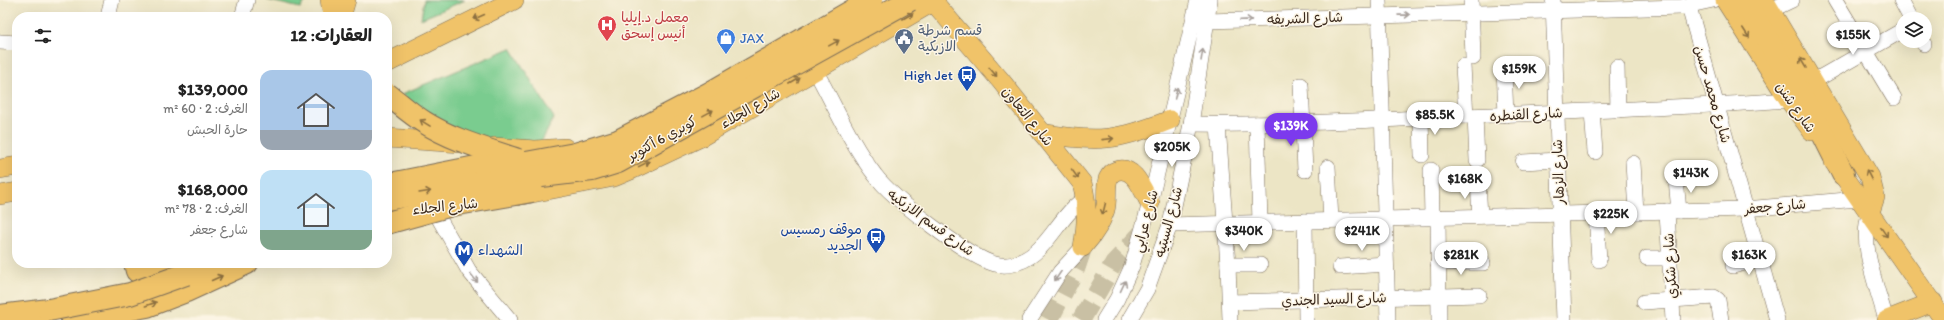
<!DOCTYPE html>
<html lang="ar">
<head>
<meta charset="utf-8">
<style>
  body { margin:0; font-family:Itim,"Playpen Sans Arabic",sans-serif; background:#f2f2f2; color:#222; direction:rtl; height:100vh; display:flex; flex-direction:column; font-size:15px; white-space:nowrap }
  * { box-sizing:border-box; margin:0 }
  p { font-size:13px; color:#767676 }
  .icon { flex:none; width:22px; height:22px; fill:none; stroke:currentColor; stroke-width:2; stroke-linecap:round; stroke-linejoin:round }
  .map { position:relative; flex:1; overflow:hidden; direction:ltr }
  .panel { position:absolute; left:12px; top:12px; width:380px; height:256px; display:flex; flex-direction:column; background:#fff; border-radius:16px; box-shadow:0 4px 16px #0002; direction:rtl }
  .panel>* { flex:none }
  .tools { position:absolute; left:1896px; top:12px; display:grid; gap:8px }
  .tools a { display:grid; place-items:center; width:36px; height:36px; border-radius:50%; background:#fff; box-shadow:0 4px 16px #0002; font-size:20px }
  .price { position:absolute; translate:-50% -34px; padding:0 9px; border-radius:14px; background:#fff; color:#222; font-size:13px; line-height:26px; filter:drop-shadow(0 1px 2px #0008) }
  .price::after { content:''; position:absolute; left:50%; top:24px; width:12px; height:9px; margin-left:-6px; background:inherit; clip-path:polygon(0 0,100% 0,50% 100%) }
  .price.selected { background:#7c3aed; color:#fff }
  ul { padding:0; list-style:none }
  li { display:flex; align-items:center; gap:12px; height:100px; padding:0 20px }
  li span { display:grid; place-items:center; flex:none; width:112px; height:80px; border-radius:12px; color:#555 }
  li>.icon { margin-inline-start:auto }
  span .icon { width:48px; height:48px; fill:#fffc; stroke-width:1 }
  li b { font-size:17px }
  h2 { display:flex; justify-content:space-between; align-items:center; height:48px; padding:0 20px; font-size:17px }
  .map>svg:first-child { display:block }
  .green { fill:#7acc8f; stroke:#5a7b56 }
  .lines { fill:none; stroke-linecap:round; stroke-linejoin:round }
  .major-tunnel { stroke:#c9c0a4; stroke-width:19; stroke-dasharray:19 10; stroke-linecap:butt }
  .minor-casing { stroke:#796b58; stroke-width:16 }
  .major-casing { stroke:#796b58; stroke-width:20 }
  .highway-casing { stroke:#796b58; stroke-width:24 }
  .minor { stroke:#fff; stroke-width:15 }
  .major { stroke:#f0c369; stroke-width:19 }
  .highway { stroke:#f0c369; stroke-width:22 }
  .highway-bridge-casing { stroke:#796b58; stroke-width:24; stroke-linecap:butt }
  .highway-bridge { stroke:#f0c369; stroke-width:22 }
  .oneway { stroke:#a79f9a }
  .oneway2 { stroke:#8c6f40 }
  .labels { text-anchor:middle; stroke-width:3; stroke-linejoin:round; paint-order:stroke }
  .health-label { font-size:14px; fill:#be3a42; stroke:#fcf5e5; text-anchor:start }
  .street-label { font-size:14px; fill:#3b2a1e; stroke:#fcf5e5 }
  .service-label { font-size:14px; fill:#4e5e75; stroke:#fcf5e5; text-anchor:start }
  .shop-label { font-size:14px; fill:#366cbe; stroke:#fcf5e5; text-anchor:start }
  .transit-label { font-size:14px; fill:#164399; stroke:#fcf5e5; text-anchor:end }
</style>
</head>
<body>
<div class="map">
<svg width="1944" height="320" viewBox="0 0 1944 320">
  <rect width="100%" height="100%" fill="#fcf5e5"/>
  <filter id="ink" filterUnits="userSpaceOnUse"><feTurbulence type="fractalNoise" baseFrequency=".025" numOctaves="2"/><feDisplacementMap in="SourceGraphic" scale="8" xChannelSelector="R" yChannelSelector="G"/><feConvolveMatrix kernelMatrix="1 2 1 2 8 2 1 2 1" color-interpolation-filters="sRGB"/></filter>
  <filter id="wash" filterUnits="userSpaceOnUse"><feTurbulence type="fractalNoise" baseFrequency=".012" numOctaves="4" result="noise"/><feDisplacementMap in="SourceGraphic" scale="16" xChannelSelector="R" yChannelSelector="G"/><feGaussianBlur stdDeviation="0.9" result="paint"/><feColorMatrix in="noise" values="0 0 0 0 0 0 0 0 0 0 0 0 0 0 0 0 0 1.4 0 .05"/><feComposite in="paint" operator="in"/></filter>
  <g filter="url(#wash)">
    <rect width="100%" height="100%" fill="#ece5c5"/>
    <g class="green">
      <path d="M267,0H307L300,8Z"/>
      <path d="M424,0H465L421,19Z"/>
      <path d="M511,48L554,118L539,146L493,143L436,121L402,94Z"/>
    </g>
  </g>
  <g filter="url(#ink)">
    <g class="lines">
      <g class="major-tunnel">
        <path d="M1049,320L1076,268L1083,247"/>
        <path d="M1081,320L1114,263L1142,233"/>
      </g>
      <g class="minor-casing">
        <g id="minor">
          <path d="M1379,0L1388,320"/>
          <path d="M1471,0L1473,58"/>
          <path d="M1553,0L1564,320"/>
          <path d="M1835,0L1894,98"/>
          <path d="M1901,0L1911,19"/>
          <path d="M1689,7L1777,320"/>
          <path d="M1771,10L1792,0"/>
          <path d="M108,17L112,0"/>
          <path d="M242,17L247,0"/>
          <path d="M1207,21L1681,7L1713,0"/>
          <path d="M1922,41L1924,44"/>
          <path d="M0,42L17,43"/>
          <path d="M1463,66L1466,116"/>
          <path d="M1617,67L1618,110"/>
          <path d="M1504,68L1506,115"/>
          <path d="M815,70C834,104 851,144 875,175C892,198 968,257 995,264C1003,266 1012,265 1019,262C1048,252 1059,214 1086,198"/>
          <path d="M1814,81L1903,30"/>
          <path d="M1301,85L1305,170"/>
          <path d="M1592,111L1595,152"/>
          <path d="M1475,116L1477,160"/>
          <path d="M1421,118L1422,155"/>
          <path d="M1191,124C1283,125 1375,120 1466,116C1574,112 1682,108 1789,100"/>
          <path d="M1257,124L1260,222"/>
          <path d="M1218,125L1228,265L1230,320"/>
          <path d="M1523,162L1558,160"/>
          <path d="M1633,163L1636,212"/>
          <path d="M1328,167L1331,220"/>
          <path d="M1431,170L1432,217"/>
          <path d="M1676,180L1679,211"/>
          <path d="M1478,182L1480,216"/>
          <path d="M433,208L469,271L510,320"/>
          <path d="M1667,211L1673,320"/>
          <path d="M1870,212C1858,242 1878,289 1886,320"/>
          <path d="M1596,213L1599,260"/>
          <path d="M1438,217L1439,320"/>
          <path d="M1305,221L1306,320"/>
          <path d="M1170,225L1745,209L1869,198"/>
          <path d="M1647,258H1669"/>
          <path d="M1438,263H1483"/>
          <path d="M1228,265H1260"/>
          <path d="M1733,266L1759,259"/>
          <path d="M1340,267L1386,264"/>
          <path d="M1230,302L1479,295"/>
          <path d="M1644,302L1714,297L1718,300L1721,320"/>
          <path d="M1029,320L1060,272L1083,247"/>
          <path d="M1104,320L1117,299L1132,266L1150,203L1198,0"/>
          <path d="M1129,320L1147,289L1170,225L1191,124L1210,0"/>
        </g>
      </g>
      <g class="major-casing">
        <g id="major">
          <path d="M330,0L333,17"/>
          <path d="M932,0L1001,81L1082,183C1088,205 1087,224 1083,247"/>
          <path d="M1725,0L1789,100L1812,131"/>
          <path d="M1764,0L1870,177L1875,197L1870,212"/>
          <path d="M341,17L346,0"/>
          <path d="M387,63L514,0"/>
          <path d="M1042,133C1097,143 1117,141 1170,120"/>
          <path d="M387,138L461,143"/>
          <path d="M494,147L535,150L565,148"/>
          <path d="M1834,162L1944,320"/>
          <path d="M0,169L17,166"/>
          <path d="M0,195L17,192"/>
          <path d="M517,196L614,177L633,169L699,138L936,0"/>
          <path d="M387,211L418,209"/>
          <path d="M1085,244C1094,234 1101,223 1105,210C1108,200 1105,189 1108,179C1110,175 1112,172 1116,171C1134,164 1143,191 1150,203"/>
          <path d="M1887,320L1933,302"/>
        </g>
      </g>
      <g class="highway-casing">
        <g id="highway">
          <path d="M1744,0L1820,128L1843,174"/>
          <path d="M135,263L137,271L187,263"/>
          <path d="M186,274L211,263"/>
          <path d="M0,316L49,310"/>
          <path d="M72,320L147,306L186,291L247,263"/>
        </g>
      </g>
      <use href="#minor" class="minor"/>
      <use href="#major" class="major"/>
      <use href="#highway" class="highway"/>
      <g class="highway-bridge-casing">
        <g id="highway-bridge">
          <path d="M387,94C399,103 411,114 424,122C452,140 486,149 518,160"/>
          <path d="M390,184L476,167L526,163L575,154L618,141L710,93L871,0"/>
          <path d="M387,199L474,184L592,170L618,162L910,0"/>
          <path d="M387,223L452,205L532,191"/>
          <path d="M49,310L130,294L186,274"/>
        </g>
      </g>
      <use href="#highway-bridge" class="highway-bridge"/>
    </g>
    <defs><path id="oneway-shaft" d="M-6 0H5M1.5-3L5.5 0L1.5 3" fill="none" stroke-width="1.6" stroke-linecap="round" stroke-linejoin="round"/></defs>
    <g class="oneway">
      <use href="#oneway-shaft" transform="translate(1404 15) rotate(-1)"/>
      <use href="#oneway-shaft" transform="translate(1246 20) rotate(-2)"/>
      <use href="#oneway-shaft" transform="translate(1202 55) rotate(-81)"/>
      <use href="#oneway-shaft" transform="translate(1176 93) rotate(-77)"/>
      <use href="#oneway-shaft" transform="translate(1058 276) rotate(124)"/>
      <use href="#oneway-shaft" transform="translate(474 278) rotate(51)"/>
      <use href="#oneway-shaft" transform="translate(1123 286) rotate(-65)"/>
    </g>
    <g class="oneway2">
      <use href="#oneway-shaft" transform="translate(908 16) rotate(-30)"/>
      <use href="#oneway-shaft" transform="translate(479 17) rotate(156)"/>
      <use href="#oneway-shaft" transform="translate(1746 33) rotate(57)"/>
      <use href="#oneway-shaft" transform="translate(834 43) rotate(-29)"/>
      <use href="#oneway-shaft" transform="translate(1803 63) rotate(-121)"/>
      <use href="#oneway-shaft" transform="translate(993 72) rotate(50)"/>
      <use href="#oneway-shaft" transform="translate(795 81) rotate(-30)"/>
      <use href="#oneway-shaft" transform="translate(708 113) rotate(-29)"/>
      <use href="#oneway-shaft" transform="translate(425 123) rotate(-148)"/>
      <use href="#oneway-shaft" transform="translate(1108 139) rotate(-6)"/>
      <use href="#oneway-shaft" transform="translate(644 164) rotate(-26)"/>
      <use href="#oneway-shaft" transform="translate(1075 174) rotate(54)"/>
      <use href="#oneway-shaft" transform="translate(1869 175) rotate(-117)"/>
      <use href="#oneway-shaft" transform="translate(425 192) rotate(-9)"/>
      <use href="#oneway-shaft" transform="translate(1104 209) rotate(104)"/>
      <use href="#oneway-shaft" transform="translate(1884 232) rotate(55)"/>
      <use href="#oneway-shaft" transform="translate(217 278) rotate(-24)"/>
      <use href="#oneway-shaft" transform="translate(151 304) rotate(-19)"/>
    </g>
  </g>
  <defs>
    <g id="hospital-pin" transform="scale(1)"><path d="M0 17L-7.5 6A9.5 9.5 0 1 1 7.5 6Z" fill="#e0444e" stroke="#fcf5e5"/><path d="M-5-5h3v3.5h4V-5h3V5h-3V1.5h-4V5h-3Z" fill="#fff"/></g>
    <g id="shop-pin" transform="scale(1)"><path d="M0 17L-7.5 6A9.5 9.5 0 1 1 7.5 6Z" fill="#3f7fe0" stroke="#fcf5e5"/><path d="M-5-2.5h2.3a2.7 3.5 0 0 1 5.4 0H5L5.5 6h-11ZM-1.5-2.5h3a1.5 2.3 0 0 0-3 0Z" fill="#fff"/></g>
    <g id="civic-pin" transform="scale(1)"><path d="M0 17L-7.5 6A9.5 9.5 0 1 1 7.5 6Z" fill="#5c6f8a" stroke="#fcf5e5"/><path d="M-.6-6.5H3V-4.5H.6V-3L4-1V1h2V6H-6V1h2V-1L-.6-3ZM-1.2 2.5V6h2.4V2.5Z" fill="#fff"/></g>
    <g id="bus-pin" transform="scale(1)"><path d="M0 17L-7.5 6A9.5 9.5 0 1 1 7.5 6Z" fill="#1a4fb4" stroke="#fcf5e5"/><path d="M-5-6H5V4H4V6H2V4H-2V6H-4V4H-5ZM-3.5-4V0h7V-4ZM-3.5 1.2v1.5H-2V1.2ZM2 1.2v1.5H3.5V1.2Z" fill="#fff"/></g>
    <g id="metro-pin" transform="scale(1)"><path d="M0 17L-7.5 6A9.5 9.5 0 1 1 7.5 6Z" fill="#1a4fb4" stroke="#fcf5e5"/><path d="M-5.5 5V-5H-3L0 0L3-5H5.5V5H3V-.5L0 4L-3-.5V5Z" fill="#fff"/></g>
  </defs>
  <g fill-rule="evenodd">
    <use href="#hospital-pin" x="607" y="25"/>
    <use href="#shop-pin" x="726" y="38"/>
    <use href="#civic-pin" x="904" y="38"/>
    <use href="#bus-pin" x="967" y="75"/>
    <use href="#bus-pin" x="876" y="237"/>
    <use href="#metro-pin" x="464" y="250"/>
  </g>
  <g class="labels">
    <g class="health-label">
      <text x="621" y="22">معمل د.إيليا<tspan x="621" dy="16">أنيس إسحق</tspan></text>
    </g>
    <g class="street-label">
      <text transform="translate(1305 18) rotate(-2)" y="5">شارع الشريفه</text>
      <text transform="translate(1713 94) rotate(74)" y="5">شارع محمد حسن</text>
      <text transform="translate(1796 107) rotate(55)" y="5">شارع شنن</text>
      <text transform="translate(750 108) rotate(-30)" y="5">شارع الجلاء</text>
      <text transform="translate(1526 114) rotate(-3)" y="5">شارع القنطره</text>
      <text transform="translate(1028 116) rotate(51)" y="5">شارع التعاون</text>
      <text transform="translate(662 138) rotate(-29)" y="5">كوبري 6 أكتوبر</text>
      <text transform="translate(1558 172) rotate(-92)" y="5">شارع الزهار</text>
      <text transform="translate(445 206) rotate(-6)" y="5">شارع الجلاء</text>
      <text transform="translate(1775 206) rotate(-5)" y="5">شارع جعفر</text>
      <text transform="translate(1145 221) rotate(-75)" y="5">شارع عرابي</text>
      <text transform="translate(931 222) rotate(36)" y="5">شارع قسم الازبكيه</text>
      <text transform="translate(1168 222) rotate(-75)" y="5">شارع السبتيه</text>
      <text transform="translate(1670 266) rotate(-93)" y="5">شارع شكري</text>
      <text transform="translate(1334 299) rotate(-2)" y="5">شارع السيد الجندي</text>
    </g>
    <g class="service-label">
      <text x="918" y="35">قسم شرطة<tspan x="918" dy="16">الازبكية</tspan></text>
    </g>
    <g class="shop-label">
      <text x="740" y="43">JAX</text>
    </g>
    <g class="transit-label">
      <text x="953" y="80">High Jet</text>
      <text x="862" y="234">موقف رمسيس<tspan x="862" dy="16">الجديد</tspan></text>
      <text x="478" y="255" text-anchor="start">الشهداء</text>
    </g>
  </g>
</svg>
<div class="tools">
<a><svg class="icon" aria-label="layers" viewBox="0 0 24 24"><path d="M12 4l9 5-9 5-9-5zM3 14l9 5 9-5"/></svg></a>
</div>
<b class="price" style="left:1853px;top:56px">$155K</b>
<b class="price" style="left:1519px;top:90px">$159K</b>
<b class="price" style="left:1435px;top:136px">$85.5K</b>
<b class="price selected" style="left:1291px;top:147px">$139K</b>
<b class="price" style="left:1172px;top:168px">$205K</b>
<b class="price" style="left:1691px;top:194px">$143K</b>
<b class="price" style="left:1465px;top:200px">$168K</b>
<b class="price" style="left:1611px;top:235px">$225K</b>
<b class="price" style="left:1244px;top:252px">$340K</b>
<b class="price" style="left:1362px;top:252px">$241K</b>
<b class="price" style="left:1461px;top:276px">$281K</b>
<b class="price" style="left:1749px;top:276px">$163K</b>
<section class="panel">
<h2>العقارات: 12<svg class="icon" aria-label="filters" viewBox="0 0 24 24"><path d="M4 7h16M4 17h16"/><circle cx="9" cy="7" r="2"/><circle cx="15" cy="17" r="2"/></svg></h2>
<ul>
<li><span style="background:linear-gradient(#a9c7e8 75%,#9aa5b1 0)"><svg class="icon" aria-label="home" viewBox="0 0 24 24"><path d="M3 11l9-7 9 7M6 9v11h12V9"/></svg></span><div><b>$139,000</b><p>الغرف: 2 · 60 m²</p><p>حارة الحبش</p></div></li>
<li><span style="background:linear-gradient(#bfe0f5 75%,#7fa58c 0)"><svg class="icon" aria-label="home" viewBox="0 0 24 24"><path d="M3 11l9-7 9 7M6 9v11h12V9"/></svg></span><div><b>$168,000</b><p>الغرف: 2 · 78 m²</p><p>شارع جعفر</p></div></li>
</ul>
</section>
</div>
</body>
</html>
